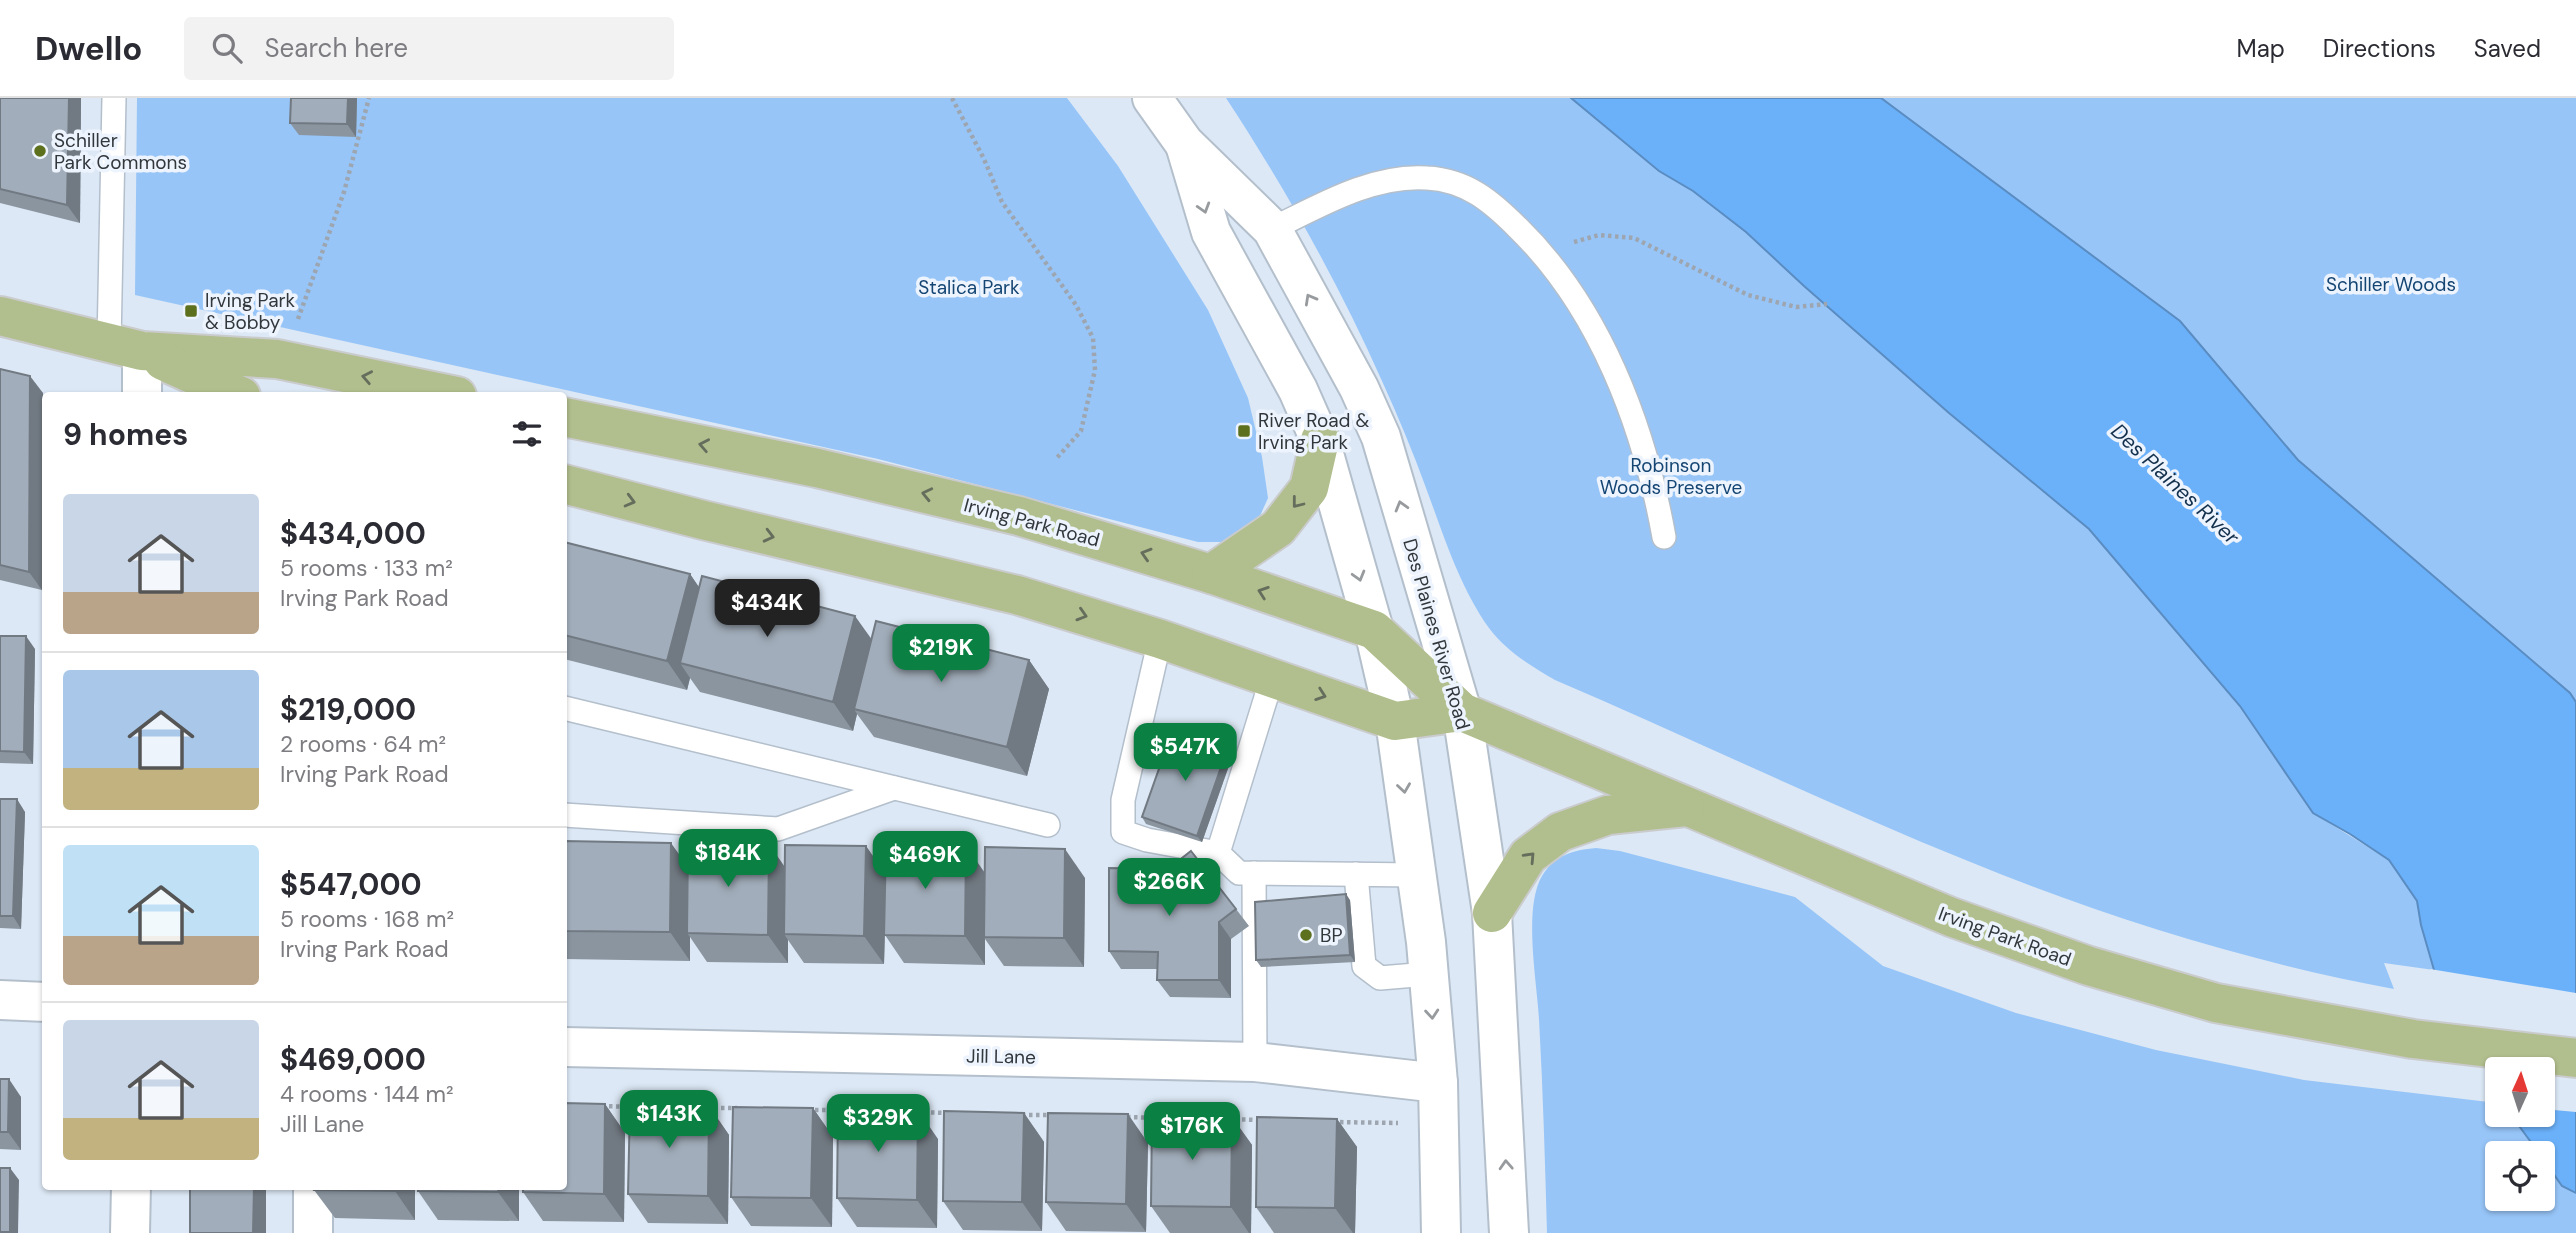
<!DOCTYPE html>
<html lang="en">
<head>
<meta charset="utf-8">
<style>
  body { margin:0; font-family:"DM Sans",sans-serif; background:#f2f2f3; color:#2b2b33; height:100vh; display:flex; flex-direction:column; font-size:26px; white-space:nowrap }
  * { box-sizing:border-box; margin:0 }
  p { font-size:23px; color:#7c7c81 }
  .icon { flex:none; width:38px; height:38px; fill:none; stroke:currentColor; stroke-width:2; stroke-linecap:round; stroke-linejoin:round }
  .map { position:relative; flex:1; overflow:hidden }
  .panel { position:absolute; left:42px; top:294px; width:525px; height:798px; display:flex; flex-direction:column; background:#fff; border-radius:7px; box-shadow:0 2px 5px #0004 }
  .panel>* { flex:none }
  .needle { width:46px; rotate:3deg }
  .fabs { position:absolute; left:2485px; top:959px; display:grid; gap:14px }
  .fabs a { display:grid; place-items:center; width:70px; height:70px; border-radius:7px; background:#fff; box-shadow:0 2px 5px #0004; font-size:35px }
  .price { position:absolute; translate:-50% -60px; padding:0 16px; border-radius:14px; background:#0b8043; color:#fff; font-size:23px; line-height:46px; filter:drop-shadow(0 2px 4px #0008) }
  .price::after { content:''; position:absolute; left:50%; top:42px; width:21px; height:16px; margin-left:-10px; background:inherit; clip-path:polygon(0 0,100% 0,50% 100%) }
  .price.active { background:#222; color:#fff }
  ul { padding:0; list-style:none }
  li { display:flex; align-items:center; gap:21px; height:175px; padding:0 21px }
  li+li { border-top:2px solid #e1e1e2 }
  li span { display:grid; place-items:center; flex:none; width:196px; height:140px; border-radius:7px; color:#555 }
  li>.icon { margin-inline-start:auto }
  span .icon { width:84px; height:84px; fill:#fffc; stroke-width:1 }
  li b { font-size:30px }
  h2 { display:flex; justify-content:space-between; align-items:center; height:84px; padding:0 21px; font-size:30px }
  header { display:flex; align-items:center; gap:42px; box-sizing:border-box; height:98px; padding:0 35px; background:#fff; border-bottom:2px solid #e1e1e2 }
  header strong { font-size:33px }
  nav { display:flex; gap:38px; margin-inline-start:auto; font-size:24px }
  .search { width:490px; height:63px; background:#f2f2f3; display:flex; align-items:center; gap:18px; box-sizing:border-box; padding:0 24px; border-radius:7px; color:#7c7c81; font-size:26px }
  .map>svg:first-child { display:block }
  .green { fill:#97c5f8 }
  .water { fill:#6bb1fa; stroke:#5a8cc1; stroke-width:2 }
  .pier { fill:#dce8f5 }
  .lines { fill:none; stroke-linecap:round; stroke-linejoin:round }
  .lane-casing { stroke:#b4bfcc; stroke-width:26 }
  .street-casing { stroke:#b4bfcc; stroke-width:42 }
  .secondary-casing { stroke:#b4bfcc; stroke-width:42 }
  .primary-casing { stroke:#cacbcc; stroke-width:42 }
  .path { stroke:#9da6b0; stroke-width:4.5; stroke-dasharray:3.5 3.5; stroke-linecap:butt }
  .lane { stroke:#fff; stroke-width:23 }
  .street { stroke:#fff; stroke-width:38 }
  .secondary { stroke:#fff; stroke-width:38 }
  .primary { stroke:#b1be8d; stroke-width:38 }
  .wall { fill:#8a95a0 }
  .shaded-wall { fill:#717982 }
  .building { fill:#a1adba; stroke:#717982; stroke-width:2 }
  .oneway { stroke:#989b9e }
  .oneway2 { stroke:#656d5c }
  .poi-dot { fill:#5d701e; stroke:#edf4fd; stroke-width:2.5 }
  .labels { text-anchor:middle; stroke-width:7; stroke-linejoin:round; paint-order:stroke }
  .poi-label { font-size:19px; fill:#32373c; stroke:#edf4fd; text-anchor:start }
  .park-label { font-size:19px; fill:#144573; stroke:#edf4fd }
  .street-label { font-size:19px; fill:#32373c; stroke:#edf4fd }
  .water-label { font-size:21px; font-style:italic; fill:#13304d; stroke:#edf4fd }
</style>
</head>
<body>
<header>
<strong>Dwello</strong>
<div class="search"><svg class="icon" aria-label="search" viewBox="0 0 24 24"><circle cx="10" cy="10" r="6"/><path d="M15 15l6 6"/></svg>Search here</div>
<nav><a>Map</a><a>Directions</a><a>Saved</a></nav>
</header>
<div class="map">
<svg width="2576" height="1135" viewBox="0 0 2576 1135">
  <rect width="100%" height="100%" fill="#dce8f5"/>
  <g class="green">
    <path d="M137,0H1067L1118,68L1208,212L1248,300L1262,359L1268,400L1255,429L1229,444H1198L878,361L135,197Z"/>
    <path d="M1226,0H1571L1659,73L1693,93L1746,134L1804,188L1949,315L2089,431L2240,608L2313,715L2389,762L2417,803L2421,827L2434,872L2384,865L2394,891C2249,864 2104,819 1968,763C1829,707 1693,641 1555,582C1531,568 1506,553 1489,530C1459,488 1444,438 1426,390C1413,354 1398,318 1382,283C1338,184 1285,90 1226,0Z"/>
    <path d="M1881,0H2576V604L2570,595L2298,362L2180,223Z"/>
    <path d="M1596,750L1620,753L1795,799L1883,868L2016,915L2156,952L2304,982L2497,1005V1017H2511L2539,1055H2497V1101H2543V1061L2562,1088L2576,1095V1135H1547C1545,1064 1543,992 1539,921C1537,884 1523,810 1542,778C1555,757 1573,752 1596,750Z"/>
  </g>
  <path class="water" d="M1571,0H1881L2180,223L2298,362L2570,595L2576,604V1095L2562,1088L2543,1061V1055H2539L2511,1017H2543V971H2497V994L2434,872L2421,827L2417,803L2389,762L2350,736L2313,715L2240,608L2089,431L1949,315L1804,188L1746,134L1693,93L1659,73Z"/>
  <path class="pier" d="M2430,871L2576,895V1014L2543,1011V971H2497L2496,997Z"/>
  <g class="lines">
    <g class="lane-casing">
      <g id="lane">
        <path d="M1272,131C1319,108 1373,76 1427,80C1467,82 1492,104 1518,130C1600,210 1644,328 1664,439"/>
        <path d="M109,245L114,0"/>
        <path d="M1160,541L1123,702V734L1147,742L1218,755L1239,775L1416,777"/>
        <path d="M564,610L1048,727"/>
        <path d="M564,717L778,731L894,690"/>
        <path d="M1218,755L1272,580"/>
        <path d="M1254,775L1255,964"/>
        <path d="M1356,776L1364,868L1380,880L1428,876"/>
      </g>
    </g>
    <g class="street-casing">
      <g id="street">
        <path d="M142,298V253"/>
        <path d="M0,902L46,904"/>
        <path d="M564,949L1255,964L1438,985"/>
        <path d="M313,1088V1135"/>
        <path d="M130,1135L131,1088"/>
      </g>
    </g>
    <g class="secondary-casing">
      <g id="secondary">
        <path d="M1152,0L1184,45L1272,131L1359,290L1381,339L1462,614L1492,815L1509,1135"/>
        <path d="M1186,50L1211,134L1298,292L1320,342L1374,532L1395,623L1426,844L1438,985L1441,1135"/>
      </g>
    </g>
    <g class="primary-casing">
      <g id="primary">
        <path d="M0,218L142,253L277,261L457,298"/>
        <path d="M163,263L241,298"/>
        <path d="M564,319L817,370L1019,418L1211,476L1374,532L1462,614L1951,819L2089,868L2216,905L2413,941L2576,960"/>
        <path d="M564,386L703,422L1017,497L1160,541L1395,623L1462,614"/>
        <path d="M1211,476L1278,430L1309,390L1320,342"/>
        <path d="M1492,815L1528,758L1560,734L1608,717L1685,709"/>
      </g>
    </g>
    <g class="path">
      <path d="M952,0L984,61L1002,104L1076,207L1093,240L1095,272L1081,333L1055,362"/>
      <path d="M1574,144L1599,137L1634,140L1748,197L1796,209L1827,206"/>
      <path d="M298,221L344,94L369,0"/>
      <path d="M602,1008L635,1009"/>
      <path d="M707,1010H737"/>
      <path d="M808,1012H841"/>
      <path d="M917,1014L946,1015"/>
      <path d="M1022,1017H1051"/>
      <path d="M1127,1019L1156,1020"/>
      <path d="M1228,1021L1261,1022"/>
      <path d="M1333,1024L1398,1025"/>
    </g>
    <use href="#lane" class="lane"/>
    <use href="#street" class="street"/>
    <use href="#secondary" class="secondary"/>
    <use href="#primary" class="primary"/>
  </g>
  <g class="wall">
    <path d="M0,0H81L80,125L0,105Z"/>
    <path d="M291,0H357L356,39L299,37L290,25Z"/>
    <path d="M0,271L43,295L42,492L0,482Z"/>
    <path d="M564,444L690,476L699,490L871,541L1029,562L1049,591L1027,678L874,639L857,616L853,633L700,594L690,580L687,592L564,561Z"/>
    <path d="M0,538L35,551L33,666L0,665Z"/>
    <path d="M1232,659L1202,744L1146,726L1142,719Z"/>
    <path d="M0,701L25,714L21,831L0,830Z"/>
    <path d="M564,743L688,770H785L866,748L885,776L966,748L985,775L1085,780L1084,869L1004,868L985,841V867L904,865L885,837L884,866L804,865L788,842V865L707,864L690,839V863L564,861Z"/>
    <path d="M1350,802L1355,864L1261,869L1256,862Z"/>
    <path d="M1236,811L1249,828L1231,841V900L1170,899L1157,882L1158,871H1121L1109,853Z"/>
    <path d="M0,981L21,999V1052L0,1051Z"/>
    <path d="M605,1006L625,1035L624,1124L543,1123L523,1094Z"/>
    <path d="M709,1008L729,1037L728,1126L648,1125L628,1096Z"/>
    <path d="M813,1010L833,1039L832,1129L751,1128L731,1099Z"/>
    <path d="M1024,1015L1044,1044L1042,1133L963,1132L943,1103Z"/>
    <path d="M1232,1019L1252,1047L1251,1135H1170L1151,1108Z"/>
    <path d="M1337,1021L1357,1049L1355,1135H1274L1256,1109Z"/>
    <path d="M938,1041L937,1130L857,1129L837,1100Z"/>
    <path d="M1148,1045L1146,1134L1066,1133L1046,1104Z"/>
    <path d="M315,1088H415V1122L335,1120L314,1092Z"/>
    <path d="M519,1088V1123L438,1122L418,1093Z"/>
  </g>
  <g class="shaded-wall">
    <path d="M69,0H81L80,125L67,107Z"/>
    <path d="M348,0H357L356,39L347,26Z"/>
    <path d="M30,278L43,295L42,492L29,474Z"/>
    <path d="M690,476L710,505L680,565L690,580L687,592L667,563Z"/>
    <path d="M855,518L875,546L854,611L857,616L853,633L833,604Z"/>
    <path d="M26,538L35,551L33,666L24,654Z"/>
    <path d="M1029,562L1049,591L1027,678L1007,649Z"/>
    <path d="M1227,652L1232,659L1202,744L1197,738Z"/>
    <path d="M17,701L25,714L21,831L13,818Z"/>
    <path d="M671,745L691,773L687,835L690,839V863L670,834Z"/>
    <path d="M769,746L789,775L784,836L788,842V865L768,837Z"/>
    <path d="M866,748L886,777L884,866L864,838Z"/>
    <path d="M966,748L986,777L984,839L985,841V867L965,838Z"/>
    <path d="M1065,751L1085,780L1084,869L1064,840Z"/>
    <path d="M1346,796L1350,802L1355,864L1350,857Z"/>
    <path d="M1219,824L1231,841V900L1219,882Z"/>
    <path d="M9,981L21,999V1052L8,1034Z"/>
    <path d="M605,1006L625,1035L624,1124L604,1096Z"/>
    <path d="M709,1008L729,1037L728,1126L708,1098Z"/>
    <path d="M813,1010L833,1039L832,1129L811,1100Z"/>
    <path d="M918,1012L938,1041L937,1130L917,1102Z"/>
    <path d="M1024,1015L1044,1044L1042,1133L1022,1104Z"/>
    <path d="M1128,1016L1148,1045L1146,1134L1126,1106Z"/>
    <path d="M1232,1019L1252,1047L1251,1135H1249L1231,1109Z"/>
    <path d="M1337,1021L1357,1049L1355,1135H1353L1335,1110Z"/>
    <path d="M10,1070L19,1082L18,1135H10Z"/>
    <path d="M254,1088H266V1135H253Z"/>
    <path d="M395,1088H415V1122L395,1093Z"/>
    <path d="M499,1088H519V1123L498,1094Z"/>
  </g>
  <g class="building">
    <path d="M0,0H69L67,107L0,91Z"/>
    <path d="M291,0H348L347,26L290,25Z"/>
    <path d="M0,271L30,278L29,474L0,467Z"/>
    <path d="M564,444L690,476L667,563L564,537Z"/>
    <path d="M702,478L855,518L833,604L680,565Z"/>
    <path d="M876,523L1029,562L1007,649L854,611Z"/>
    <path d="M0,538H26L24,654L0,653Z"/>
    <path d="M1173,631L1227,652L1197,738L1142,719Z"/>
    <path d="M0,701H17L13,818H0Z"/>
    <path d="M564,743L671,745L670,834L564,833Z"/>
    <path d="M688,745L769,746L768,837L687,835Z"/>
    <path d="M785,747L866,748L864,838L784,836Z"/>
    <path d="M886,747L966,748L965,838L884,837Z"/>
    <path d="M985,749L1065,751L1064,840L984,839Z"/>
    <path d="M1191,753L1236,811L1219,824V882H1157L1158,854L1109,853V770L1168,771Z"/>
    <path d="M1346,796L1350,857L1256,862L1255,804Z"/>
    <path d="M0,981H9L8,1034H0Z"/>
    <path d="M564,1005L605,1006L604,1096L523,1094V1088H564Z"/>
    <path d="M630,1007L709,1008L708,1098L628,1096Z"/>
    <path d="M733,1009L813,1010L811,1100L731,1099Z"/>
    <path d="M838,1011L918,1012L917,1102L837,1100Z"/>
    <path d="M944,1013L1024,1015L1022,1104L943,1103Z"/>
    <path d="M1048,1015L1128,1016L1126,1106L1046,1104Z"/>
    <path d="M1152,1018L1232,1019L1231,1109L1151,1108Z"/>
    <path d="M1257,1019L1337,1021L1335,1110L1256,1109Z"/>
    <rect x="0" y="1070" width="10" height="64"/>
    <path d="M190,1088H254L253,1135H190Z"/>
    <path d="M315,1088H395V1093L314,1092Z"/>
    <path d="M418,1088H499L498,1094L418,1093Z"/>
  </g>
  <defs><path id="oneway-chevron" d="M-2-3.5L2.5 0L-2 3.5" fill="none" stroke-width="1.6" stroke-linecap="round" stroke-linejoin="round" transform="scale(1.75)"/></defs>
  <g class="oneway">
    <use href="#oneway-chevron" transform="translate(1204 110) rotate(73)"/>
    <use href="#oneway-chevron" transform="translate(1310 201) rotate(-119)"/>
    <use href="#oneway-chevron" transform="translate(1401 408) rotate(-106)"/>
    <use href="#oneway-chevron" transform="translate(1359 478) rotate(74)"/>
    <use href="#oneway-chevron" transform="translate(1404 690) rotate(82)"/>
    <use href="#oneway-chevron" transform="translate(1432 916) rotate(85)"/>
    <use href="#oneway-chevron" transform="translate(1506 1067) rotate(-93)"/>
  </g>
  <g class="oneway2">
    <use href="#oneway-chevron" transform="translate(367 279) rotate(-169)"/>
    <use href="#oneway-chevron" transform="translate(704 347) rotate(-169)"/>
    <use href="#oneway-chevron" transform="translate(927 396) rotate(-167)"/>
    <use href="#oneway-chevron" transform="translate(630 403) rotate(15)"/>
    <use href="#oneway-chevron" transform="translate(1297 405) rotate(128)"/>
    <use href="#oneway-chevron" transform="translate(769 438) rotate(14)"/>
    <use href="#oneway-chevron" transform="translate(1146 456) rotate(-163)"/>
    <use href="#oneway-chevron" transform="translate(1263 494) rotate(-161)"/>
    <use href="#oneway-chevron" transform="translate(1082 517) rotate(17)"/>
    <use href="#oneway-chevron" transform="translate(1321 597) rotate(19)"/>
    <use href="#oneway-chevron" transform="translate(1530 759) rotate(-47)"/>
  </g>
  <g class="poi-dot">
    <circle cx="40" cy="53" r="7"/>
    <rect x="184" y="206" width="14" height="14" rx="3.5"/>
    <rect x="1237" y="326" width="14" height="14" rx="3.5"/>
    <circle cx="1306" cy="837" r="7"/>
  </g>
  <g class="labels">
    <g class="poi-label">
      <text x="54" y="49">Schiller<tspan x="54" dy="22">Park Commons</tspan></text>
      <text x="205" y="209">Irving Park<tspan x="205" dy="22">&amp; Bobby</tspan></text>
      <text x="1258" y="329">River Road &amp;<tspan x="1258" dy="22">Irving Park</tspan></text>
      <text x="1320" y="844">BP</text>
    </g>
    <g class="park-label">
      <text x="2391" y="193">Schiller Woods</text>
      <text x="969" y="196">Stalica Park</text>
      <text x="1671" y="374">Robinson<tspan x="1671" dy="22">Woods Preserve</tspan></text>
    </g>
    <g class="street-label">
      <text transform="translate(1032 424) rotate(15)" y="7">Irving Park Road</text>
      <text transform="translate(1437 536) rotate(74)" y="7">Des Plaines River Road</text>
      <text transform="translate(2005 838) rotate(20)" y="7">Irving Park Road</text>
      <text transform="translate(1001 958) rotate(1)" y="7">Jill Lane</text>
    </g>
    <g class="water-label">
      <text transform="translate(2175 386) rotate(43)" y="7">Des Plaines River</text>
    </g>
  </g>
</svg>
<div class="fabs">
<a><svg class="needle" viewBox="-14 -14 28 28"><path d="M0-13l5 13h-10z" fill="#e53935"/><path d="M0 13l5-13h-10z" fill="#7c7c81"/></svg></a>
<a><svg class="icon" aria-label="locate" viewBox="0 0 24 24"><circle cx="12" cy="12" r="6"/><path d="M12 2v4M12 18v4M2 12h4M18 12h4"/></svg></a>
</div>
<b class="price active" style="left:767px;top:541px">$434K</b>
<b class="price" style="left:941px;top:586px">$219K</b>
<b class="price" style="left:1185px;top:685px">$547K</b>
<b class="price" style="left:728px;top:791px">$184K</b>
<b class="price" style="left:925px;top:793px">$469K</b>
<b class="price" style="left:1169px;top:820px">$266K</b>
<b class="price" style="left:669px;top:1052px">$143K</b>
<b class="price" style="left:878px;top:1056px">$329K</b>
<b class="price" style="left:1192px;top:1064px">$176K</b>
<section class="panel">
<h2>9 homes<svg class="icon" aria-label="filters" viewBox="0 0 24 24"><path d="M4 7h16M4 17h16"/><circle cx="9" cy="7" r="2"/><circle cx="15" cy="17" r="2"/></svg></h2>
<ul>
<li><span style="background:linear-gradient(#c9d6e8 70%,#b9a48a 0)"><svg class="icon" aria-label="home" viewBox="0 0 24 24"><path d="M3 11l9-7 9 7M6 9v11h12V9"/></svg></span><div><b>$434,000</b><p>5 rooms · 133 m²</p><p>Irving Park Road</p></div></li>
<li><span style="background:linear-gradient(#a9c7e8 70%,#c2b280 0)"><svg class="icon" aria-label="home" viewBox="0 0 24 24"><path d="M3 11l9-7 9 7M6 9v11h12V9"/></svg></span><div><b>$219,000</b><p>2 rooms · 64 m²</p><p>Irving Park Road</p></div></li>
<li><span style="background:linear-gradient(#bfe0f5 65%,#b9a48a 0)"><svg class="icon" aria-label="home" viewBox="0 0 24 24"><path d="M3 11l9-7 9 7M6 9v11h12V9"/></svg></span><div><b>$547,000</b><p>5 rooms · 168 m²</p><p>Irving Park Road</p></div></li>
<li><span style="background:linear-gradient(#c9d6e8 70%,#c2b280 0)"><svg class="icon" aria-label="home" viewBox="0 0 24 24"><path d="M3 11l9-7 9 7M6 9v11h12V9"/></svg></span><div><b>$469,000</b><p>4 rooms · 144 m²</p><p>Jill Lane</p></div></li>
</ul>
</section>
</div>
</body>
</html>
